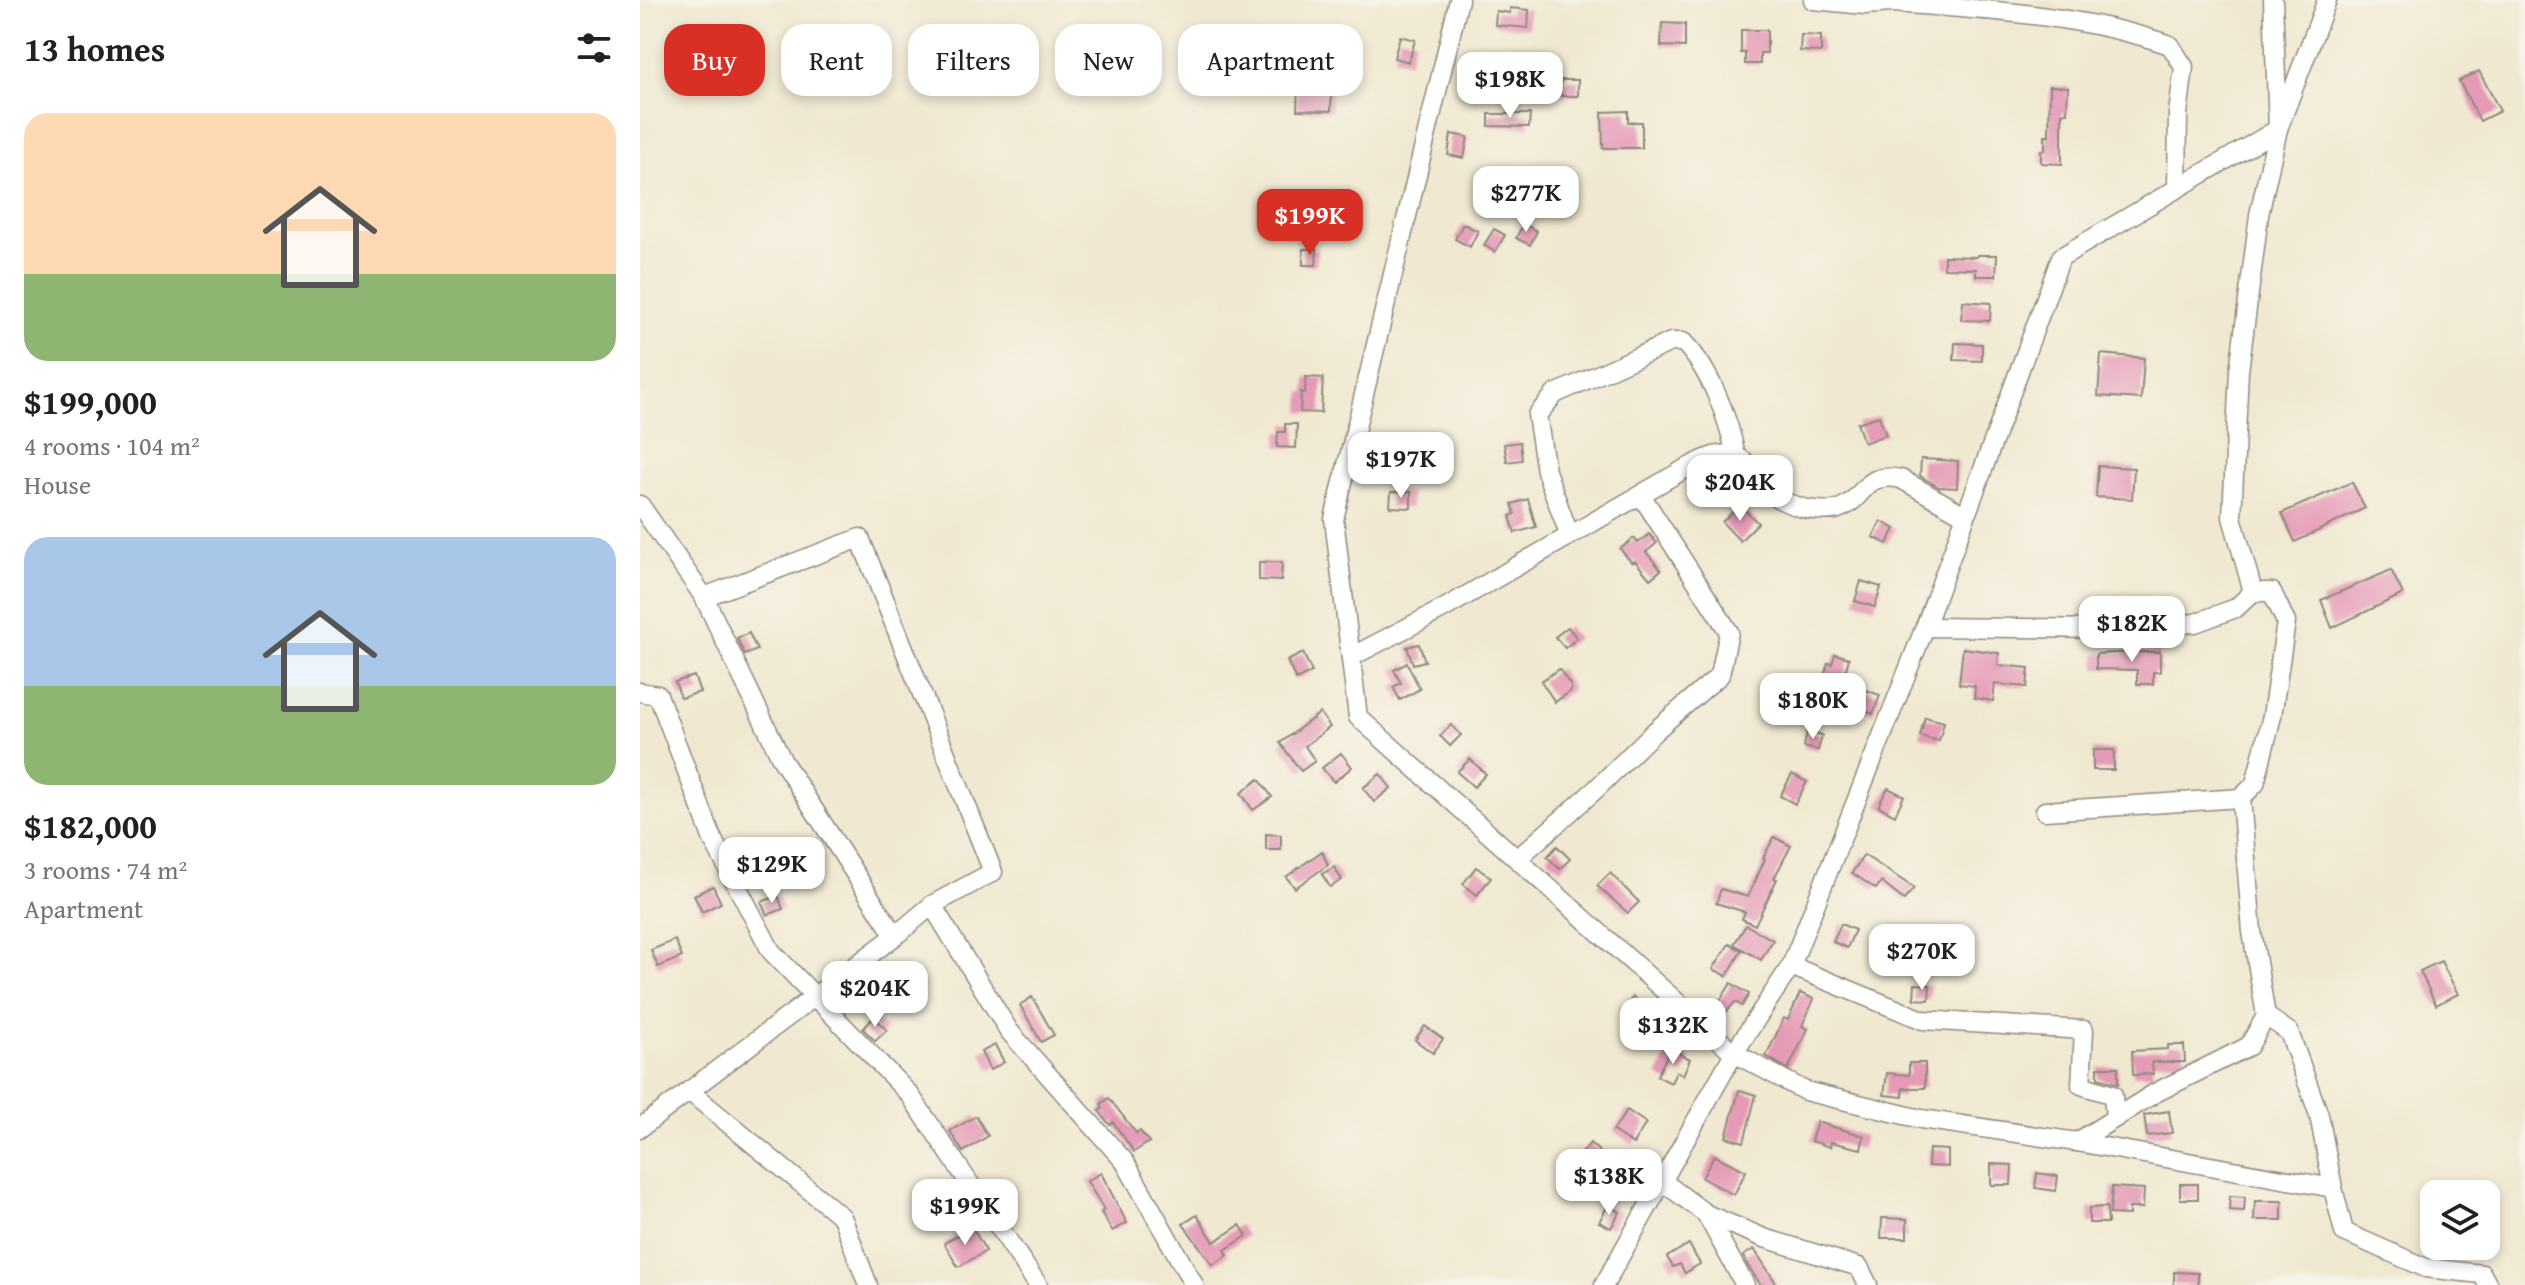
<!DOCTYPE html>
<html lang="en">
<head>
<meta charset="utf-8">
<style>
  body { margin:0; font-family:"Gentium Book Plus",serif; background:#f2f2f2; color:#202124; height:100vh; display:flex; flex-direction:column; font-size:30px; white-space:nowrap }
  * { box-sizing:border-box; margin:0 }
  p { font-size:26px; color:#757577 }
  .icon { flex:none; width:44px; height:44px; fill:none; stroke:currentColor; stroke-width:2; stroke-linecap:round; stroke-linejoin:round }
  .map { position:relative; flex:1; overflow:hidden }
  .panel { display:flex; flex-direction:column; background:#fff; width:640px }
  .panel>* { flex:none }
  .banner { position:absolute; left:24px; top:24px; width:760px; height:72px; display:flex; gap:16px }
  .controls { position:absolute; left:1780px; top:1180px; display:grid; gap:16px }
  .controls a { display:grid; place-items:center; width:80px; height:80px; border-radius:16px; background:#fff; box-shadow:0 4px 12px #0003; font-size:40px }
  .price { position:absolute; translate:-50% -68px; padding:0 18px; border-radius:16px; background:#fff; color:#222; font-size:26px; line-height:52px; filter:drop-shadow(0 2px 4px #0008) }
  .price::after { content:''; position:absolute; left:50%; top:48px; width:24px; height:18px; margin-left:-12px; background:inherit; clip-path:polygon(0 0,100% 0,50% 100%) }
  .price.selected { background:#d93025; color:#fff }
  ul { padding:0; list-style:none }
  li { display:grid; align-content:center; gap:16px; height:424px; padding:0 24px }
  li span { display:grid; place-items:center; height:248px; border-radius:24px; color:#555 }
  li>.icon { margin-inline-start:auto }
  span .icon { width:144px; height:144px; fill:#fffc; stroke-width:1 }
  li b { font-size:34px }
  h2 { display:flex; justify-content:space-between; align-items:center; height:96px; padding:0 24px; font-size:34px }
  .chip { padding:0 28px; border-radius:24px; background:#fff; box-shadow:0 4px 12px #0003; font-size:28px; line-height:72px }
  .chip.selected { background:#d93025; color:#fff }
  main { display:flex; flex:1; min-height:0 }
  .map>svg:first-child { display:block }
  .building { fill:#e59ab6 }
  .lines { fill:none; stroke-linecap:round; stroke-linejoin:round }
  .minor-casing { stroke:#8e8a7e; stroke-width:21 }
  .minor { stroke:#fff; stroke-width:18 }
</style>
</head>
<body>
<main>
<section class="panel">
<h2>13 homes<svg class="icon" aria-label="filters" viewBox="0 0 24 24"><path d="M4 7h16M4 17h16"/><circle cx="9" cy="7" r="2"/><circle cx="15" cy="17" r="2"/></svg></h2>
<ul>
<li><span style="background:linear-gradient(#ffd9b3 65%,#8fb573 0)"><svg class="icon" aria-label="home" viewBox="0 0 24 24"><path d="M3 11l9-7 9 7M6 9v11h12V9"/></svg></span><div><b>$199,000</b><p>4 rooms · 104 m²</p><p>House</p></div></li>
<li><span style="background:linear-gradient(#a9c7e8 60%,#8fb573 0)"><svg class="icon" aria-label="home" viewBox="0 0 24 24"><path d="M3 11l9-7 9 7M6 9v11h12V9"/></svg></span><div><b>$182,000</b><p>3 rooms · 74 m²</p><p>Apartment</p></div></li>
</ul>
</section>
<div class="map">
<svg width="1885" height="1285" viewBox="0 0 1885 1285">
  <rect width="100%" height="100%" fill="#f7f3e8"/>
  <filter id="ink" filterUnits="userSpaceOnUse"><feTurbulence type="fractalNoise" baseFrequency=".0125" numOctaves="2"/><feDisplacementMap in="SourceGraphic" scale="16" xChannelSelector="R" yChannelSelector="G"/><feConvolveMatrix kernelMatrix="1 2 1 2 8 2 1 2 1" color-interpolation-filters="sRGB"/></filter>
  <filter id="wash" filterUnits="userSpaceOnUse"><feTurbulence type="fractalNoise" baseFrequency=".006" numOctaves="4" result="noise"/><feDisplacementMap in="SourceGraphic" scale="32" xChannelSelector="R" yChannelSelector="G"/><feGaussianBlur stdDeviation="1.8" result="paint"/><feColorMatrix in="noise" values="0 0 0 0 0 0 0 0 0 0 0 0 0 0 0 0 0 1.4 0 .05"/><feComposite in="paint" operator="in"/></filter>
  <g filter="url(#wash)">
    <rect width="100%" height="100%" fill="#f0e8d0"/>
    <g id="blocks">
      <g class="building">
        <path d="M870,8L889,10L888,28L855,25L856,11L870,13Z"/>
        <path d="M1022,23L1045,24V47L1021,46Z"/>
        <path d="M1101,30H1127V53H1120V64H1105V53H1101Z"/>
        <path d="M1161,35L1181,36V52L1160,51Z"/>
        <path d="M760,36L775,40L769,62L754,58Z"/>
        <path d="M1839,71L1860,111L1840,121L1819,81Z"/>
        <rect x="921" y="80" width="17" height="16"/>
        <path d="M658,86L692,87L691,111L657,110Z"/>
        <path d="M1410,86L1428,87L1427,113H1422V164L1401,163V150H1405V135H1409Z"/>
        <path d="M988,111V122H1002V148H963L962,112Z"/>
        <path d="M849,114H890L889,127L849,126Z"/>
        <path d="M811,134L828,137L824,158L808,155Z"/>
        <path d="M823,224L838,231L830,247L815,239Z"/>
        <path d="M883,224L897,231L890,245L876,238Z"/>
        <path d="M854,229L865,235L855,252L844,245Z"/>
        <path d="M663,249H677L676,265H663Z"/>
        <path d="M1337,255H1357L1356,276H1336V269L1304,268V256L1337,257Z"/>
        <path d="M1323,301L1351,303L1350,321L1321,320Z"/>
        <path d="M1315,343L1342,344V361L1314,360Z"/>
        <path d="M1461,354L1504,358L1501,399L1458,396Z"/>
        <path d="M666,377L683,378L681,413L660,412L661,392L665,393Z"/>
        <path d="M1239,416L1246,435L1224,443L1217,423Z"/>
        <path d="M645,424H657L656,448L637,447L638,432H645Z"/>
        <path d="M880,442L882,460L867,462L864,444Z"/>
        <path d="M1281,459L1318,461L1317,488L1299,487L1280,476Z"/>
        <path d="M1458,466L1494,468L1492,499L1456,497Z"/>
        <path d="M1712,482L1725,508L1655,542L1642,513Z"/>
        <path d="M751,492H771V508L750,507Z"/>
        <path d="M888,499L896,527L875,533L870,516L875,514L872,504Z"/>
        <path d="M1100,505L1118,523L1100,541L1082,522Z"/>
        <path d="M1241,521L1255,529L1247,544L1233,537Z"/>
        <path d="M1009,534L1017,543L1006,552L1021,570L1010,579L995,561L992,563L980,549L994,538L998,543Z"/>
        <path d="M619,562H642L641,581L619,580Z"/>
        <path d="M1751,570L1763,594L1692,628L1681,600Z"/>
        <path d="M1221,581L1241,587L1235,607L1215,601Z"/>
        <path d="M928,627L937,638L925,648L915,637Z"/>
        <path d="M109,633L117,650L105,655L97,638Z"/>
        <path d="M779,644L785,661L773,664L767,647Z"/>
        <path d="M1323,648L1359,653L1358,665L1389,668L1387,687L1355,684L1353,701L1334,698L1335,686L1319,684Z"/>
        <path d="M1497,652H1520V672H1513V684H1497V670L1456,669V654Z"/>
        <path d="M663,653L672,672L656,680L647,661Z"/>
        <path d="M1195,654L1209,658L1200,692L1181,687L1188,663L1192,664Z"/>
        <path d="M767,663L780,689L760,700L753,687L761,683L754,670Z"/>
        <path d="M919,669L931,686V691L915,702L901,681Z"/>
        <path d="M54,676L60,692L41,698L35,682Z"/>
        <path d="M1217,687L1240,695L1233,714L1216,707L1217,704L1212,701Z"/>
        <path d="M680,713L690,727L665,746L675,761L661,771L640,743Z"/>
        <path d="M1285,717L1304,722L1299,741L1280,736Z"/>
        <path d="M811,725L821,735L810,746L800,736Z"/>
        <path d="M1167,731L1182,735L1178,750L1164,747Z"/>
        <rect x="1453" y="750" width="21" height="20"/>
        <path d="M701,753L712,767L694,782L682,768Z"/>
        <path d="M830,759L846,774L834,787L817,772Z"/>
        <path d="M740,774L751,788L734,802L723,788Z"/>
        <path d="M1152,774L1167,782L1155,804L1140,796Z"/>
        <path d="M619,779L632,797L613,810L601,793Z"/>
        <path d="M1248,788L1264,796L1255,815L1238,806Z"/>
        <path d="M626,834L641,835V850H626Z"/>
        <path d="M1134,837L1151,846L1134,878L1137,879L1115,925L1102,919L1105,912L1076,903L1081,889L1108,897L1125,859L1123,858Z"/>
        <path d="M917,846L930,859L920,869L907,857Z"/>
        <path d="M682,851L688,865L655,888L646,877Z"/>
        <path d="M1224,855L1274,888L1264,900L1241,882L1236,889L1212,873Z"/>
        <path d="M694,867L702,880L690,887L682,874Z"/>
        <path d="M836,867L851,878L837,895L823,884Z"/>
        <path d="M970,873L999,902L988,913L957,886Z"/>
        <path d="M73,886L81,903L62,912L54,895Z"/>
        <path d="M138,896L143,909L127,915L121,902Z"/>
        <path d="M1201,924L1215,930L1207,948L1193,942Z"/>
        <path d="M1106,925L1133,940L1121,960L1094,944Z"/>
        <path d="M35,940L42,957L18,967L11,950Z"/>
        <path d="M1089,944L1102,950L1087,976L1073,969Z"/>
        <path d="M1801,961L1818,994L1796,1005L1780,971Z"/>
        <path d="M1091,983L1109,994L1102,1006L1095,1002L1078,1022L1066,1012L1076,1002L1078,1004Z"/>
        <path d="M1275,984L1290,985L1289,1000L1274,999Z"/>
        <path d="M1160,993L1174,999L1162,1026L1168,1029L1148,1069L1126,1056L1144,1018L1148,1020Z"/>
        <path d="M392,997L414,1035L401,1042L380,1005Z"/>
        <path d="M993,997L1008,1010L997,1024L981,1012Z"/>
        <path d="M234,1017L247,1030L235,1041L223,1029Z"/>
        <path d="M785,1026L803,1039L793,1053L775,1040Z"/>
        <path d="M355,1045L364,1062L350,1070L341,1052Z"/>
        <path d="M1528,1045H1544L1545,1062H1512L1513,1074L1493,1075L1492,1051L1528,1049Z"/>
        <path d="M1030,1049L1050,1059L1043,1075L1036,1072L1031,1083L1017,1076Z"/>
        <path d="M1269,1063H1285V1088H1263V1097L1244,1095L1247,1073L1269,1075Z"/>
        <path d="M1458,1067H1478V1084L1458,1078Z"/>
        <path d="M1099,1090L1116,1095L1104,1142L1086,1137Z"/>
        <path d="M469,1098L496,1133L500,1131L509,1142L494,1152L473,1122L470,1125L459,1111L463,1108L461,1104Z"/>
        <path d="M987,1110L1006,1123L993,1144L973,1131Z"/>
        <path d="M1529,1111L1532,1133L1507,1136L1504,1115Z"/>
        <path d="M336,1116L348,1136L323,1152L310,1131Z"/>
        <path d="M1177,1122L1224,1136L1221,1149L1191,1142L1190,1147L1171,1141Z"/>
        <path d="M950,1143L960,1152L949,1166L939,1157Z"/>
        <path d="M1289,1149L1308,1150V1167L1288,1166Z"/>
        <path d="M1074,1155L1106,1171L1094,1195L1062,1178Z"/>
        <path d="M1351,1164L1372,1165L1371,1185H1351Z"/>
        <path d="M461,1173L487,1223L472,1231L461,1212L464,1210L447,1181Z"/>
        <path d="M1397,1173L1418,1176L1416,1191L1395,1188Z"/>
        <rect x="1540" y="1184" width="18" height="15"/>
        <path d="M1472,1187L1504,1189L1503,1208H1489V1215L1470,1214Z"/>
        <path d="M1590,1196L1605,1197L1604,1211L1589,1210Z"/>
        <path d="M1615,1201H1642V1220H1614Z"/>
        <path d="M968,1205L980,1212L971,1228L959,1222Z"/>
        <path d="M1467,1207L1468,1223H1449V1208Z"/>
        <path d="M557,1215L574,1242L600,1225L607,1236L585,1250L588,1255L573,1265L543,1224Z"/>
        <path d="M1242,1218L1267,1219V1238H1241Z"/>
        <path d="M332,1227L346,1251L318,1267L304,1243Z"/>
        <path d="M1049,1244L1060,1264L1045,1273L1040,1264L1033,1267L1027,1257Z"/>
        <path d="M1114,1249L1131,1275L1137,1285H1121L1108,1266L1103,1256Z"/>
        <path d="M1534,1272L1558,1273V1285H1534Z"/>
      </g>
    </g>
  </g>
  <g filter="url(#ink)">
    <use href="#blocks" fill-opacity="0" stroke="#8e8a7e" stroke-width="2"/>
    <g class="lines">
      <g class="minor-casing">
        <g id="minor">
          <path d="M819,0L694,519L718,717L1094,1053L1165,1091L1281,1119L1437,1142L1693,1188L1704,1232L1786,1268L1842,1274L1848,1285"/>
          <path d="M1173,0L1225,5L1252,3V0"/>
          <path d="M1633,0L1638,129L1619,215L1599,371L1592,517L1613,592H1632L1646,622L1632,716L1615,784L1601,798L1612,932L1626,1016L1649,1032L1679,1115L1693,1188"/>
          <path d="M1252,3C1348,10 1439,14 1530,45L1544,67L1538,114L1537,189"/>
          <path d="M0,505L64,597L142,760L255,936"/>
          <path d="M929,534L906,471L897,415L915,394L1031,342H1043C1070,369 1089,419 1096,457"/>
          <path d="M64,597L220,538L353,872L292,905"/>
          <path d="M1285,627L1469,629L1555,623L1596,608L1613,592"/>
          <path d="M711,657L803,609L1043,470C1056,464 1074,452 1089,455C1114,458 1115,484 1133,495C1141,501 1158,507 1167,509C1175,510 1191,512 1198,509C1227,499 1221,471 1261,479L1326,516"/>
          <path d="M0,692L18,695L73,840L131,951L270,1095L398,1285"/>
          <path d="M1405,811L1601,798"/>
          <path d="M877,859L955,790L1015,731L1080,675L1089,632L1001,495"/>
          <path d="M1151,966L1283,1020L1444,1030L1441,1085L1473,1095L1475,1118"/>
          <path d="M49,1091L202,1217L228,1285"/>
          <path d="M0,1128L255,936L292,905L369,1031L485,1162L554,1285"/>
          <path d="M1437,1142L1515,1093L1609,1046L1626,1016"/>
          <path d="M1022,1181L1066,1214L1105,1285"/>
          <path d="M1066,1214L1124,1238L1219,1267L1228,1285"/>
          <path d="M964,1285L1094,1053L1151,966L1285,627L1421,257L1638,129L1687,0"/>
        </g>
      </g>
      <use href="#minor" class="minor"/>
    </g>
  </g>
</svg>
<div class="controls">
<a><svg class="icon" aria-label="layers" viewBox="0 0 24 24"><path d="M12 4l9 5-9 5-9-5zM3 14l9 5 9-5"/></svg></a>
</div>
<b class="price" style="left:870px;top:120px">$198K</b>
<b class="price" style="left:886px;top:234px">$277K</b>
<b class="price selected" style="left:670px;top:257px">$199K</b>
<b class="price" style="left:761px;top:500px">$197K</b>
<b class="price" style="left:1100px;top:523px">$204K</b>
<b class="price" style="left:1492px;top:664px">$182K</b>
<b class="price" style="left:1173px;top:741px">$180K</b>
<b class="price" style="left:132px;top:905px">$129K</b>
<b class="price" style="left:1282px;top:992px">$270K</b>
<b class="price" style="left:235px;top:1029px">$204K</b>
<b class="price" style="left:1033px;top:1066px">$132K</b>
<b class="price" style="left:969px;top:1217px">$138K</b>
<b class="price" style="left:325px;top:1247px">$199K</b>
<div class="banner">
<a class="chip selected">Buy</a>
<a class="chip">Rent</a>
<a class="chip">Filters</a>
<a class="chip">New</a>
<a class="chip">Apartment</a>
</div>
</div>
</main>
</body>
</html>
